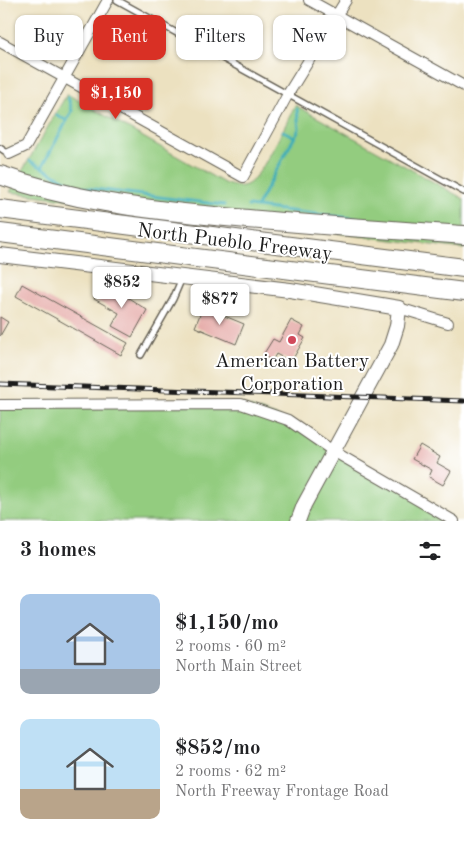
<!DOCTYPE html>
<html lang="en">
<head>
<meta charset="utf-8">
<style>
  body { margin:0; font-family:"Old Standard TT",serif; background:#f2f2f2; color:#202124; height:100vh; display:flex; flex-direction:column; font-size:19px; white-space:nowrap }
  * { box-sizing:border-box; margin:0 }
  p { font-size:16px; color:#757577 }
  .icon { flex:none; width:28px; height:28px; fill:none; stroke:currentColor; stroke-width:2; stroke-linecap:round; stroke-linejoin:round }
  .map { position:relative; height:521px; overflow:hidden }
  .panel { display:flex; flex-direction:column; background:#fff; flex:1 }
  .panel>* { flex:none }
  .hud { position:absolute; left:15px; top:15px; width:435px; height:45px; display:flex; gap:10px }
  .price { position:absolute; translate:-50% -42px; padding:0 11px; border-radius:5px; background:#fff; color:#222; font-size:16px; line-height:32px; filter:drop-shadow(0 1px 2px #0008) }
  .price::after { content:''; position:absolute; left:50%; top:30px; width:15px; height:11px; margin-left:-8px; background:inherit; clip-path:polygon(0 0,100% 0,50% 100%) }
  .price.active { background:#d93025; color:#fff }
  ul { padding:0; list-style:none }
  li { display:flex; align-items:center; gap:15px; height:125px; padding:0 20px }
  li span { display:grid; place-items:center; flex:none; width:140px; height:100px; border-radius:10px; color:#555 }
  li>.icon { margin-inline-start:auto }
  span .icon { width:60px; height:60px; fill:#fffc; stroke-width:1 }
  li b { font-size:21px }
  h2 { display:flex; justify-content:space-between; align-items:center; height:60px; padding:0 20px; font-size:21px }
  .chip { padding:0 18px; border-radius:10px; background:#fff; box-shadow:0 1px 4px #0004; font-size:18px; line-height:45px }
  .chip.active { background:#d93025; color:#fff }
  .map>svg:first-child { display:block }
  .green { fill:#93cc7f; stroke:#58744e }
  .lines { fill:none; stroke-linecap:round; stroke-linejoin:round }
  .stream { stroke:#3dadb8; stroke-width:3 }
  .building { fill:#e5a9a6 }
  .lane-casing { stroke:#656155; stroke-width:8 }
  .street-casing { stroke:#656155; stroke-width:12 }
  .secondary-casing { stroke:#656155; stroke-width:16 }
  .highway-casing { stroke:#656155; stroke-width:20 }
  .lane { stroke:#fff; stroke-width:5 }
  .street { stroke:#fff; stroke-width:10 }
  .secondary { stroke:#fff; stroke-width:14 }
  .highway { stroke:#fff; stroke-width:18 }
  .rail-casing { stroke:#1c1c1c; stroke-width:5 }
  .rail { stroke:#fff; stroke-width:3; stroke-dasharray:9; stroke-linecap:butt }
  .poi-dot { fill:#d1495b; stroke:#fff; stroke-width:2 }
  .labels { text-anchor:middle; stroke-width:4; stroke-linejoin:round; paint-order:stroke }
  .street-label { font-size:20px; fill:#1c1c1c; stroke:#fff }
  .poi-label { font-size:20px; fill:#1c1c1c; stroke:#fff }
</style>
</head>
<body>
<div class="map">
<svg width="464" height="521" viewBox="0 0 464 521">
  <rect width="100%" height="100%" fill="#fff"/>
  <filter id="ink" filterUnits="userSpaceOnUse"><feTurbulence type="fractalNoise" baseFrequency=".02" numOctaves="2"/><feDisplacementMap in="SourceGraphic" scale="10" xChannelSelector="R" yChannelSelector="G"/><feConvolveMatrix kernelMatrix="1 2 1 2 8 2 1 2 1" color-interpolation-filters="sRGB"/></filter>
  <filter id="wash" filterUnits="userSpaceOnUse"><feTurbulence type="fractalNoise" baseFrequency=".0096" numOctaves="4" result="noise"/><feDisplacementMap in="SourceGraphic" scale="20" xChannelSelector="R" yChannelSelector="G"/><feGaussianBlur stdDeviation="1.12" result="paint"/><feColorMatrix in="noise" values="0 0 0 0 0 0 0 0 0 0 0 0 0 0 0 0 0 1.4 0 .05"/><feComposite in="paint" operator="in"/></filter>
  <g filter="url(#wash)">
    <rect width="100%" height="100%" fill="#ece1c0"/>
    <g class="green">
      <path d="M67,94L226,184C234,186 241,188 248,184C262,176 287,122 295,105L464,199V249L10,192Z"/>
      <path d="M241,404L288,420L454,521H0V405Z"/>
    </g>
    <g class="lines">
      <g class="stream">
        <path d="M57,115L67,121"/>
        <path d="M283,131L295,137"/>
        <path d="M30,161L78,187L224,205"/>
        <path d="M42,167L72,111L68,97"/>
        <path d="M248,206L367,220"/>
        <path d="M257,206L299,129L297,109"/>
      </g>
    </g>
    <g id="blocks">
      <g class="building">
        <path d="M104,282L147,310L132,337L112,326L119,313L94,299Z"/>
        <path d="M22,284L128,343L121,355L16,296Z"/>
        <path d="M203,307L244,324L236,344L195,327Z"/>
        <path d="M0,317L8,322L0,336Z"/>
        <path d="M291,320L304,327L300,335L305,338L291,362L276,354L272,361L263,355L273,339L279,342Z"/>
        <path d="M420,445L440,457L437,463L451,471L443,485L429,477L432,470L412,459Z"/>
      </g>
    </g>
  </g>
  <g filter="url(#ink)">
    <use href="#blocks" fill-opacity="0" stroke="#656155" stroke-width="1"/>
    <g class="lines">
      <g class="lane-casing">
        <g id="lane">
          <path d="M117,0L464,192"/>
          <path d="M0,148L9,154"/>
          <path d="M141,355L173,299L182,278"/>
        </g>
      </g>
      <g class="street-casing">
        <g id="street">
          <path d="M309,0L464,86"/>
          <path d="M0,42L243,177L288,94L346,0"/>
          <path d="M9,154L26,146L108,0"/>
          <path d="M399,308L448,323"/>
          <path d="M0,405L241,404L288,420L333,451L454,521"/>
        </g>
      </g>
      <g class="secondary-casing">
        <path id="secondary" d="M0,255L290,290L399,308L397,326L391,345L304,505L298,521"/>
      </g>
      <g class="highway-casing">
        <g id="highway">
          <path d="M0,175C69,200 142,209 215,216C298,224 381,229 464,235"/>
          <path d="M0,209L464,268"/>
          <path d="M0,233L464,292"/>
        </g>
      </g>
      <use href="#lane" class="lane"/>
      <use href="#street" class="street"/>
      <use href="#secondary" class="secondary"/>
      <use href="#highway" class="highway"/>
      <g class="rail-casing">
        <path id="rail" d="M0,384L464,401"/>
      </g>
      <use href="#rail" class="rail"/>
    </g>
  </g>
  <circle class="poi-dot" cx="292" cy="340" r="5"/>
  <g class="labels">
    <g class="street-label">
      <text transform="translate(235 241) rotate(7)" y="7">North Pueblo Freeway</text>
    </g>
    <g class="poi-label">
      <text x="292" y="367">American Battery<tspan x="292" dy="23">Corporation</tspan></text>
    </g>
  </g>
</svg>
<b class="price active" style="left:116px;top:120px">$1,150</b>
<b class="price" style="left:122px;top:309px">$852</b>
<b class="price" style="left:220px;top:326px">$877</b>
<div class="hud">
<a class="chip">Buy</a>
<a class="chip active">Rent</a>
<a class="chip">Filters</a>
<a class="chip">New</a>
</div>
</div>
<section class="panel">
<h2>3 homes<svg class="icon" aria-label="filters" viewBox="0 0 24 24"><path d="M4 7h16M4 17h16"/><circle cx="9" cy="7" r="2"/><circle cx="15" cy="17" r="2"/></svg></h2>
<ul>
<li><span style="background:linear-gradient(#a9c7e8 75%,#9aa5b1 0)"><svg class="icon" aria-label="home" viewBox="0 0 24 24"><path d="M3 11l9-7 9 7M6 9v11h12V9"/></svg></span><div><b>$1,150/mo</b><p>2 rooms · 60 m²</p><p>North Main Street</p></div></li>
<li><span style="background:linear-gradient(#bfe0f5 70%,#b9a48a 0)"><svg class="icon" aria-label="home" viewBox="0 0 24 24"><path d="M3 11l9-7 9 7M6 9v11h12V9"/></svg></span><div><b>$852/mo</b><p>2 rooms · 62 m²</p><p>North Freeway Frontage Road</p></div></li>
</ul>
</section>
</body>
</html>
